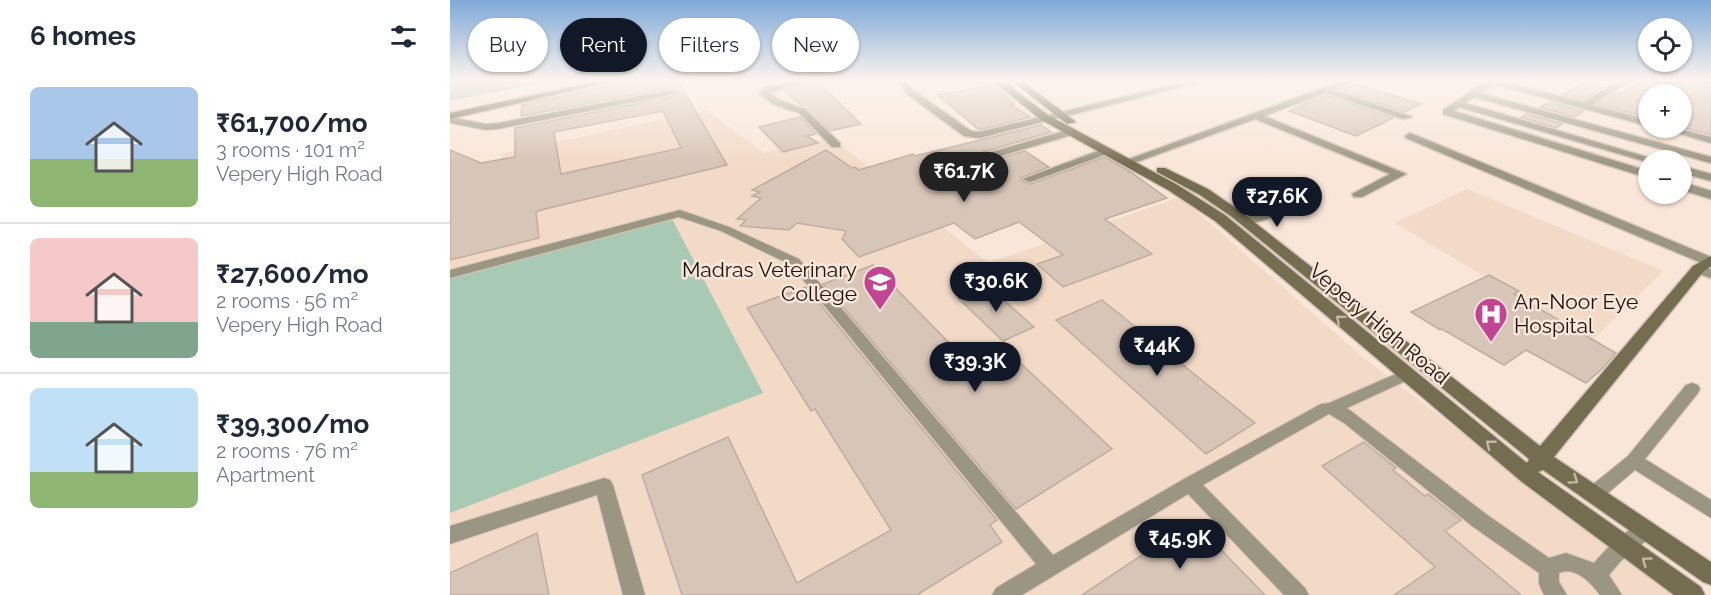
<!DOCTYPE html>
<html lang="en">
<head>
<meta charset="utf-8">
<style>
  body { margin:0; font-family:Raleway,sans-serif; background:#f2f2f3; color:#1f2937; height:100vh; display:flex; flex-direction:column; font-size:22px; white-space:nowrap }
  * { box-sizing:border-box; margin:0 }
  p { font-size:20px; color:#747a83 }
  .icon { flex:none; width:33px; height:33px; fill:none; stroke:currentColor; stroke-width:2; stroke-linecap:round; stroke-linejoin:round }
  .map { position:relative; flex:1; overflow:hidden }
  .panel { display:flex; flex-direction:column; background:#fff; width:450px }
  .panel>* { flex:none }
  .hud { position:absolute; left:18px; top:18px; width:570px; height:54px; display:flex; gap:12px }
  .buttons { position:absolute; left:1188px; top:18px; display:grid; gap:12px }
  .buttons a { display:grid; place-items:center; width:54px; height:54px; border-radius:50%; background:#fff; box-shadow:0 2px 4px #0004; font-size:30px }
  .price { position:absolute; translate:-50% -51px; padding:0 14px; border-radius:21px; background:#111827; color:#fff; font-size:20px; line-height:39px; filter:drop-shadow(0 2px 3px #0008) }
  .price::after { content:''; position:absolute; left:50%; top:36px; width:18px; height:14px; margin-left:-9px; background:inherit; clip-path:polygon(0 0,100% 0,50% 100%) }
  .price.active { background:#222; color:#fff }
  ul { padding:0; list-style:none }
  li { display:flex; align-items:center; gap:18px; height:150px; padding:0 30px }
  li+li { border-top:2px solid #e0e1e3 }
  li span { display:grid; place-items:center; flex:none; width:168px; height:120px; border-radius:9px; color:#555 }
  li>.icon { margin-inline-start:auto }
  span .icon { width:72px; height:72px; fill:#fffc; stroke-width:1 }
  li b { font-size:26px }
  h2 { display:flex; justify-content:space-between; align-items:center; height:72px; padding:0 30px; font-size:26px }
  .chip { padding:0 21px; border-radius:27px; background:#fff; box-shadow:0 2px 4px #0004; font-size:21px; line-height:54px }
  .chip.active { background:#111827; color:#fff }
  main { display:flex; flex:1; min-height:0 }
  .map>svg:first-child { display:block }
  .built { fill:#f3dac7 }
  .green { fill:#a8c9b3 }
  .building { fill:#d7c5b7; stroke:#bfad9f; stroke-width:1.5; fill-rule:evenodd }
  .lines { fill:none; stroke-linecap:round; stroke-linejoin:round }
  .lane-casing { stroke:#d5c4b8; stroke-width:2 }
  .street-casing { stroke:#d5c4b8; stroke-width:3 }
  .secondary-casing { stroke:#d5c4b8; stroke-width:3 }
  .lane { fill:#9b9682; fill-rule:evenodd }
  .street { fill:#9b9682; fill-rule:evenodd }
  .secondary { fill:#756d50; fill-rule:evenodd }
  .oneway { stroke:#c4b6a2 }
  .labels { text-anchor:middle; stroke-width:5; stroke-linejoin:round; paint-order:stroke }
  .poi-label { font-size:21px; fill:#19120e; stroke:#f9e6d8; text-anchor:end }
  .street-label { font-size:21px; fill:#19120e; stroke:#f9e6d8 }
</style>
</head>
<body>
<main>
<section class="panel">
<h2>6 homes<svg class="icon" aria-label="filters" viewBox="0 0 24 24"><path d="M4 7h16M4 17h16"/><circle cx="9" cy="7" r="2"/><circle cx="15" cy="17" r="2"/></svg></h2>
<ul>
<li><span style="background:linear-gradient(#a9c7e8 60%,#8fb573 0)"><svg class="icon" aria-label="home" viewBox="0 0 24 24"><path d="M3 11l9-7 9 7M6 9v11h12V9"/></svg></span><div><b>₹61,700/mo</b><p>3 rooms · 101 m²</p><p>Vepery High Road</p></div></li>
<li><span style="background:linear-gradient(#f6c9c9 70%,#7fa58c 0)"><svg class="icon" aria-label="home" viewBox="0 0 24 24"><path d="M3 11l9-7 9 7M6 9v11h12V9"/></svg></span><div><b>₹27,600/mo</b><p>2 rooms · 56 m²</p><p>Vepery High Road</p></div></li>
<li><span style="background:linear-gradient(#bfe0f5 70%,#8fb573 0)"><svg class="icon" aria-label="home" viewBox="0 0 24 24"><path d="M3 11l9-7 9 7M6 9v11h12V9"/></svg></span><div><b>₹39,300/mo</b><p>2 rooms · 76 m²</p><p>Apartment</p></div></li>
</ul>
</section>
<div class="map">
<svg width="1261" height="595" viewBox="0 0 1261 595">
  <rect width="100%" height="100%" fill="#f9e6d8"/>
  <g class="built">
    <path d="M256,110L314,153L380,137L538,263L730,197L914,358L1223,595H0V234L55,221L52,154Z"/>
    <path d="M1017,189L1213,271L1142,341L945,223Z"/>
  </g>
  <g class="green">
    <path d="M0,81H100L0,101Z"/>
    <path d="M221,217L313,393L0,513V272Z"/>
  </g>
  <g class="building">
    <path d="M179,81H228L277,165L91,210L86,212L89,238L0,260V150L31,163L65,157V128L224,96L227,93L221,88L71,116L72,105ZM213,111L231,148L111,174L104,132Z"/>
    <path d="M363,81H367L411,124L380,131L335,91Z"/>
    <path d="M1194,81H1247L1261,87V135L1232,127V94H1198V118L1148,104L1167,92L1172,93Z"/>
    <path d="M1134,83L1153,88L1133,100L1113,94Z"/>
    <path d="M905,84L971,104L955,112L890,90Z"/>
    <path d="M544,85L564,104L561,105L580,117L529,130L488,95Z"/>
    <path d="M876,95L943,118L906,136L839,111Z"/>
    <path d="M1100,102L1134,111L1124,117L1090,107Z"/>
    <path d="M1077,114L1112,124L1106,128L1071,117Z"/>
    <path d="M350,117L366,134L357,136L368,143L333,152L309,127Z"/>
    <path d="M591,125L601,132L483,167L480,173L484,175H493L575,151L599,167L571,178L572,181L580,184L655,157L679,171L717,198L655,219L702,254L613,287L587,264L613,255L569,222L525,239L504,223L409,257L392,239L396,231L347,223L339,230L290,226L296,220L287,219L311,198L302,196L310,192L302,190L376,150L402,168L405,167L409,170L463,154L465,156Z"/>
    <path d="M423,265L515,359L549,343L662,449L566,509L373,284Z"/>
    <path d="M1039,275L1069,291L1064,294L1166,353L1153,368L1136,383L1076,350L1054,365L992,329L990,330L961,312Z"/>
    <path d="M538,286L584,327L553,341L508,298Z"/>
    <path d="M356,287L547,520L540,525L552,542L467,595H232L192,475L278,437L347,583L441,530L365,409L361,411L297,308Z"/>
    <path d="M652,300L805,423L756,454L606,320Z"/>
    <path d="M914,442L946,468L943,470L975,496L978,494L1011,520L995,531L1071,595H944L985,567L872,466Z"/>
    <path d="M743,521L815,595H632Z"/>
    <path d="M87,533L99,595H0V573Z"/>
  </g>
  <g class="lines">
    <g class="lane-casing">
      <g id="lane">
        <path d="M221,90L225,92L224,94L48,129L36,130L0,123V117L36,124L48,123Z"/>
        <path d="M230,210L279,227L349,259L603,555L734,479L871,404L879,403L955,370L960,371L963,375L960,379L897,408L1036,514L1099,558L1116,553L1144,563C1155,550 1185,518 1202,524L1205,530L1202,536L1171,561L1159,575L1172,595H1150C1141,583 1125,566 1109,573V582L1117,595H1094L1089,584V573L1022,526L894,423L879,414L753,485L855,588L859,595H834L738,494L572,595H542L546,588L586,564L341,265L271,231L229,217L0,278V270Z"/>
        <path d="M1242,383L1248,385L1250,389L1248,393L1195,459L1261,500V518L1185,470L1151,499L1144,502L1137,499L1135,494L1137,489L1178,456L1236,385Z"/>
        <path d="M154,478L160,480L163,485L195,595H173L147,495L0,544V526Z"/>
      </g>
    </g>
    <g class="street-casing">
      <g id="street">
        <path d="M345,81H361L320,93L329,100L355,109L390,143V147H382L349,113L323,104L309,93L316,87Z"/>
        <path d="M448,81H456L463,90L521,131L529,132L739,81H754L529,138L514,136L457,94Z"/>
        <path d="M892,81H904L884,90L962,117L953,119L876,93L814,116L956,174L912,197H904L902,194L940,174L805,119L681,164L677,165L671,162Z"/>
        <path d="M1036,81H1052L1133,102L1170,81H1180L1142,105L1198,120V126L1043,84L1030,93L1261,157V163L1024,97L1015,103L1207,160L1197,162L1009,107L1004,111L1198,171V178L993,114V110Z"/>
        <path d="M1254,81H1261V85L1255,83Z"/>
        <path d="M1210,128H1225L1261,137V143Z"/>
        <path d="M621,129L625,130V134L492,173H484L482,171L484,169Z"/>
        <path d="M960,133L1261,257V265L1254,264L956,138L955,136Z"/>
        <path d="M656,148L661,151L660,153L583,181L579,182L573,179Z"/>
        <path d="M1232,166L1261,174V181L1232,173Z"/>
        <path d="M1232,182L1261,191V199L1232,190Z"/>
        <path d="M850,201L854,202L856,205L854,208L796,225L790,221L791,218Z"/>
        <path d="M1248,265L1261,269V278L1243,272L1241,269L1243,266Z"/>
      </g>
    </g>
    <g class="secondary-casing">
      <g id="secondary">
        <path d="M149,81H165L0,119V113Z"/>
        <path d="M543,81H553L598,115L726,184L775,215L1077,463L1079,459L782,217L750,195L707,172V168H715L758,189L790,211L1090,446L1243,266L1261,256V266L1253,272L1104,457L1261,562V585L1253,582L1093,470L1088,472L1251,587L1255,595H1224L1072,482L765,221L718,190L590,119Z"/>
        <path d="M562,81H572L626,122L617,124Z"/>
      </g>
    </g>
    <use href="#lane" class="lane"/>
    <use href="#street" class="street"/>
    <use href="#secondary" class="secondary"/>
  </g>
  <defs><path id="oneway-chevron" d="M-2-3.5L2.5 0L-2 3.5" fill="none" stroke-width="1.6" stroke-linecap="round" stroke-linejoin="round" transform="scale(1.5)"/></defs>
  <g class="oneway">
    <use href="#oneway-chevron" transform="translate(890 319) rotate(-140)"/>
    <use href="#oneway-chevron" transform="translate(1040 444) rotate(-141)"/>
    <use href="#oneway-chevron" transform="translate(1124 480) rotate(34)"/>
    <use href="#oneway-chevron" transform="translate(1196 561) rotate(-144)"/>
  </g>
  <linearGradient id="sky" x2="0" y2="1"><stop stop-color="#7ea9d8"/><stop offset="0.49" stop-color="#fcf4ed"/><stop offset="1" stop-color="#fcf4ed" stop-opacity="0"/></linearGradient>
  <rect width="1261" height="164" fill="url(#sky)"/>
  <defs>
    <g id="university-pin" transform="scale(1.725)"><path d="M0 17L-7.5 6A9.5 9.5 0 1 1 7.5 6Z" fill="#c24594" stroke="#f9e6d8"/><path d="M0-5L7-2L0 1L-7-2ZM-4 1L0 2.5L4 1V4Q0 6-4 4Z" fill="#fff"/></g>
    <g id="hospital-pin" transform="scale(1.725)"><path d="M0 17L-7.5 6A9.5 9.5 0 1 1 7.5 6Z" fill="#c24594" stroke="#f9e6d8"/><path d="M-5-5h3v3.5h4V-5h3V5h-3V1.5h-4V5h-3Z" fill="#fff"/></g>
  </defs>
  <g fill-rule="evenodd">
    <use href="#university-pin" x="430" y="282"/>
    <use href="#hospital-pin" x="1041" y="314"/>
  </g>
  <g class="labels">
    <g class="poi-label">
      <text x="407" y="277">Madras Veterinary<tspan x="407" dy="24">College</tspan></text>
      <text x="1064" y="309" text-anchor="start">An-Noor Eye<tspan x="1064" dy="24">Hospital</tspan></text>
    </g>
    <g class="street-label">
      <text transform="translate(929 324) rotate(40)" y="7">Vepery High Road</text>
    </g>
  </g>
</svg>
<div class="buttons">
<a><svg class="icon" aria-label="locate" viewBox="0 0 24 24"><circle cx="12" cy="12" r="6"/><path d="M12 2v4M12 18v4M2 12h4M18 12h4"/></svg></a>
<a>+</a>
<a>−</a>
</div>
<b class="price active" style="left:514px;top:203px">₹61.7K</b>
<b class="price" style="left:827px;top:228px">₹27.6K</b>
<b class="price" style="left:546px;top:313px">₹30.6K</b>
<b class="price" style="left:707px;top:377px">₹44K</b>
<b class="price" style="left:525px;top:393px">₹39.3K</b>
<b class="price" style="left:730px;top:570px">₹45.9K</b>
<div class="hud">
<a class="chip">Buy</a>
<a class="chip active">Rent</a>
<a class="chip">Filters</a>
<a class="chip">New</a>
</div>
</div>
</main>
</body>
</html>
